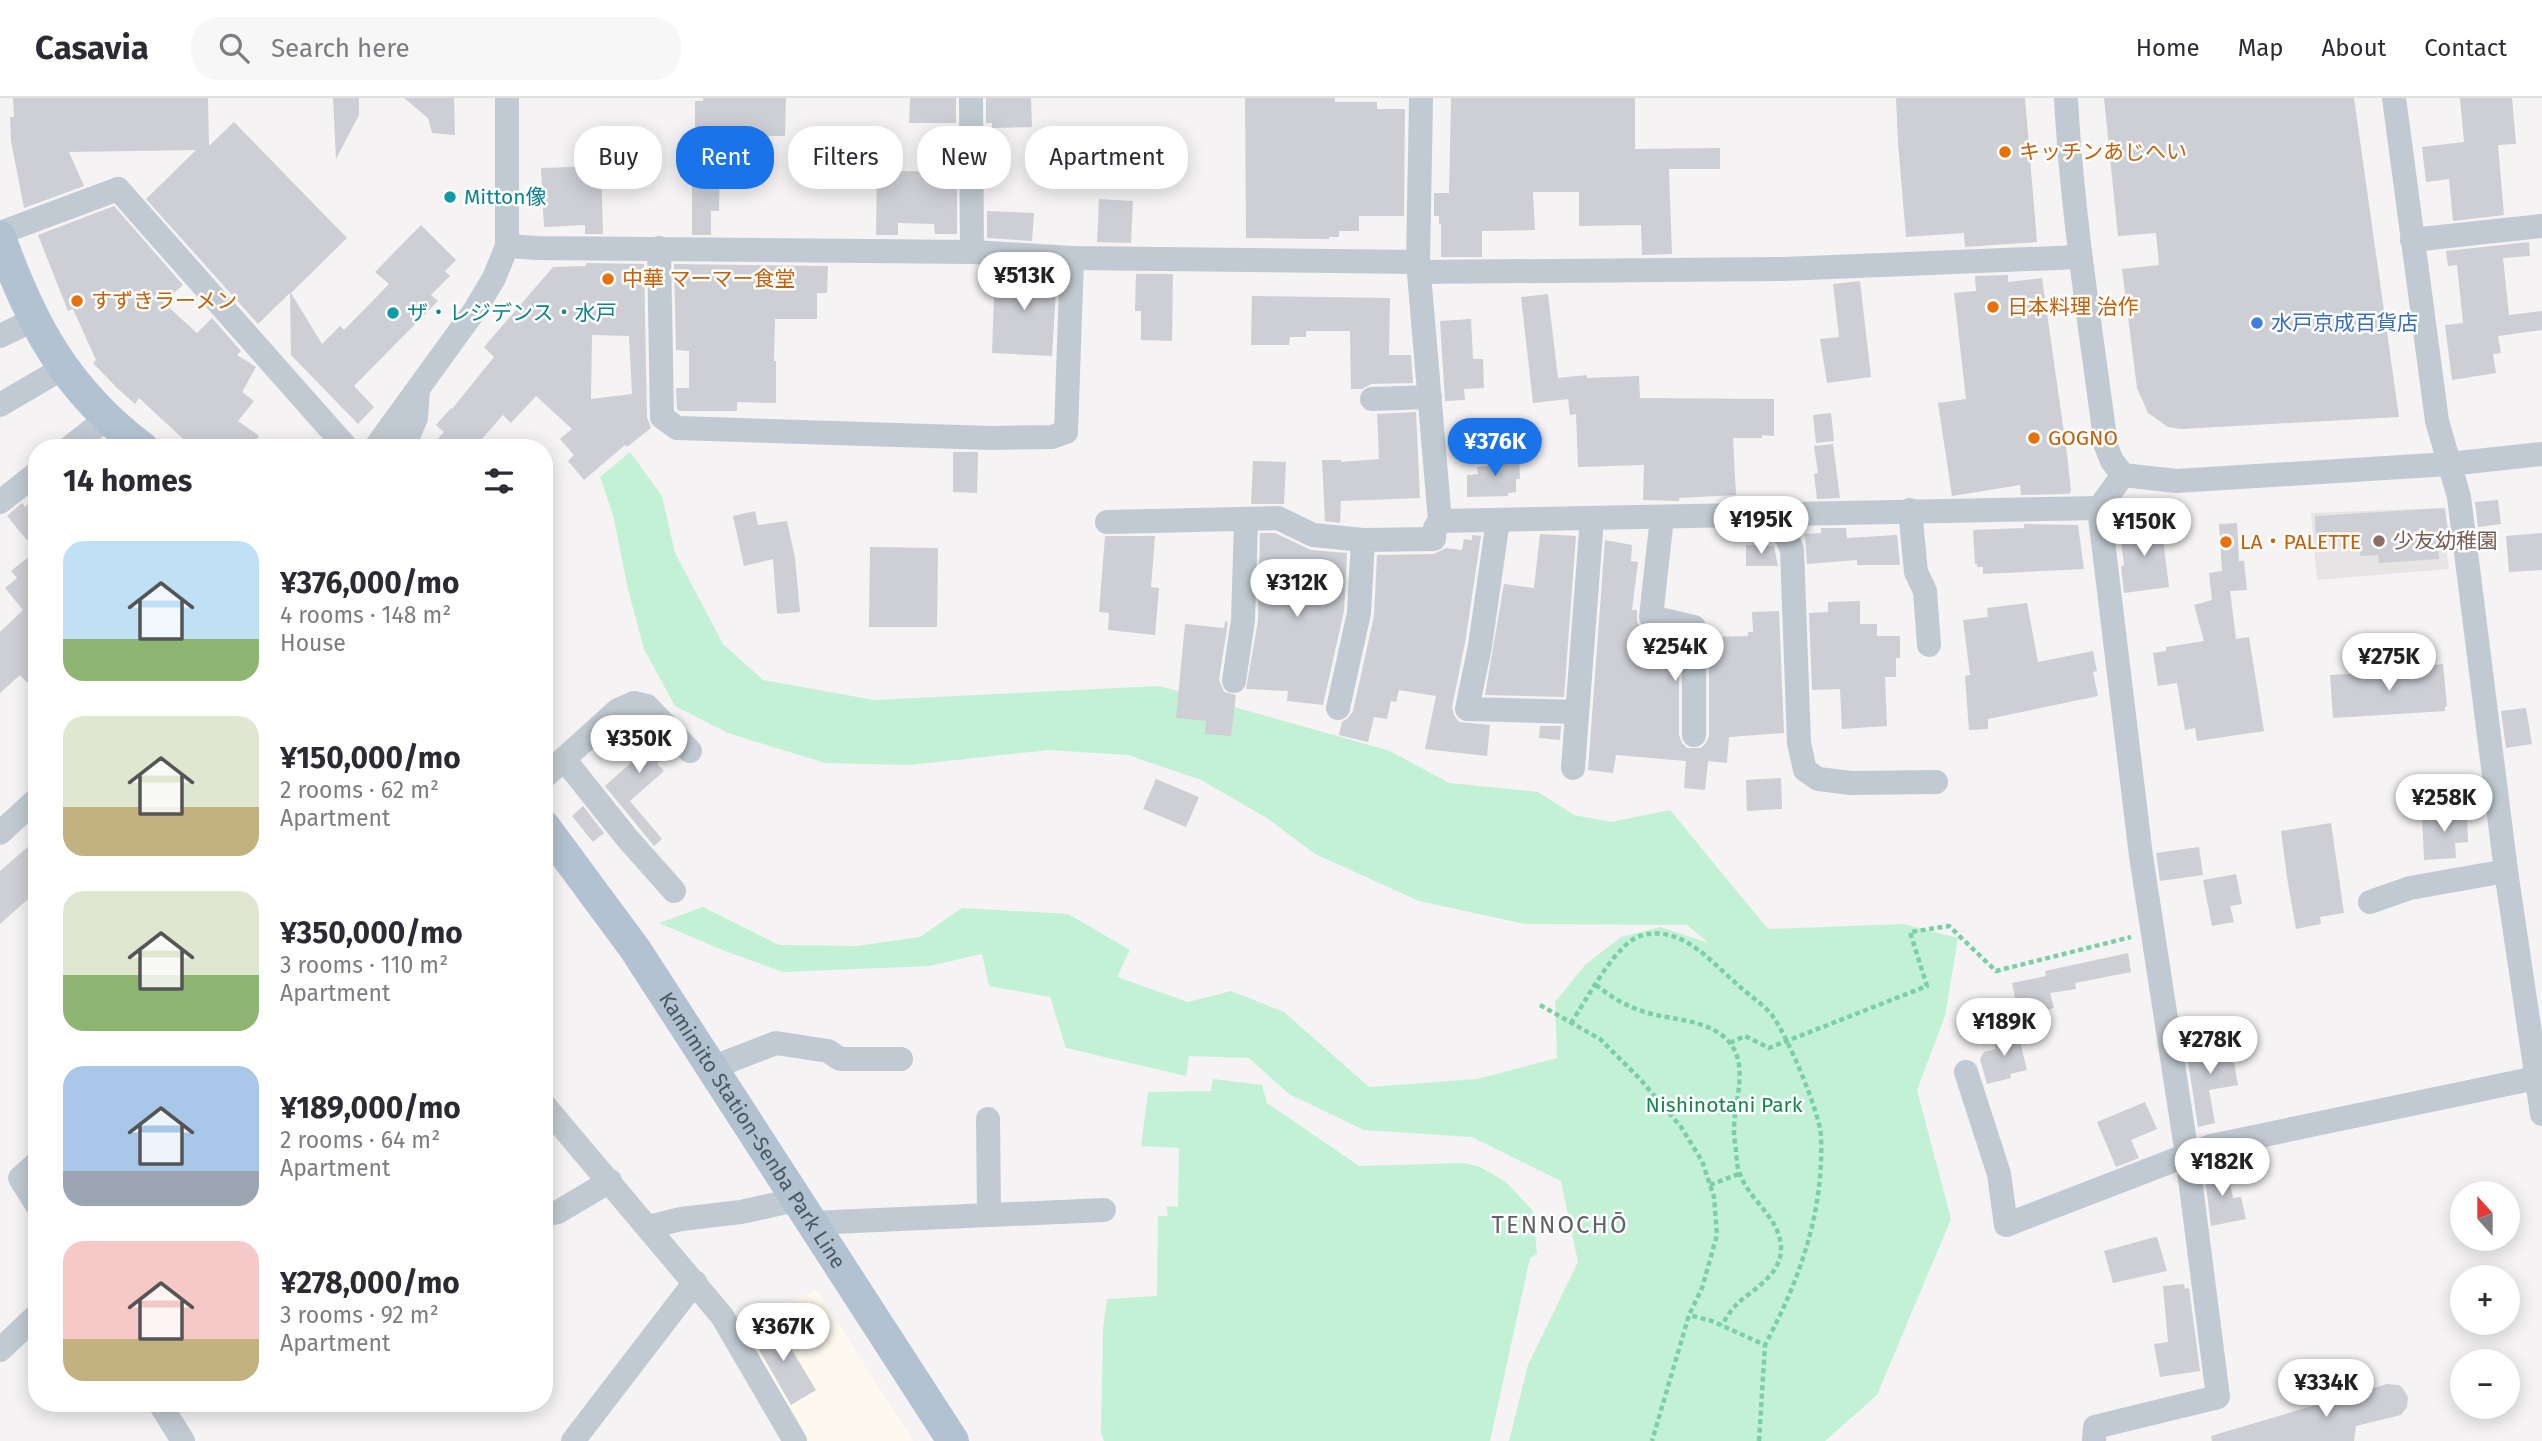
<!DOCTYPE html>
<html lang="en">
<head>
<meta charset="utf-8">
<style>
  body { margin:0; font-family:"Fira Sans","Noto Sans JP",sans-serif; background:#f7f7f7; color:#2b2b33; height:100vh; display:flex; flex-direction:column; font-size:26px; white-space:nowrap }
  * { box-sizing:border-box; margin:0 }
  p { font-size:23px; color:#7c7c81 }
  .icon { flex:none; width:38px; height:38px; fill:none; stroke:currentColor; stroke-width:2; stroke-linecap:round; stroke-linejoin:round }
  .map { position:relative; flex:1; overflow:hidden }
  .panel { position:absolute; left:28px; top:341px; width:525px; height:973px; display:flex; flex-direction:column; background:#fff; border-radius:28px; box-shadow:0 4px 18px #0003 }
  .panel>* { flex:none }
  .guide { position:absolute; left:574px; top:28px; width:665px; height:63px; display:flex; gap:14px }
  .needle { width:46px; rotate:339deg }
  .tools { position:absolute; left:2450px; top:1083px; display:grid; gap:14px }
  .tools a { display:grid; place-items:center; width:70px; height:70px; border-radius:50%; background:#fff; box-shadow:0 4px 18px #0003; font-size:35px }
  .price { position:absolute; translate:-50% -60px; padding:0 16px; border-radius:24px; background:#fff; color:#222; font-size:23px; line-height:46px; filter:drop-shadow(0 2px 4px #0008) }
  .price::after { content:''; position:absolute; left:50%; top:42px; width:21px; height:16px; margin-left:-10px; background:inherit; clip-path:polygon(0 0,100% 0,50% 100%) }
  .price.current { background:#1a73e8; color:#fff }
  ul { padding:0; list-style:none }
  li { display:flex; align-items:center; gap:21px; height:175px; padding:0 35px }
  li span { display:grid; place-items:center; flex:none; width:196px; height:140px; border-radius:21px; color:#555 }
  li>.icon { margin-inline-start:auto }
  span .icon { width:84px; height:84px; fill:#fffc; stroke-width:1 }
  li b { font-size:30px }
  h2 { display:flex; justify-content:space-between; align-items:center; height:84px; padding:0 35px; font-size:30px }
  .pill { padding:0 24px; border-radius:28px; background:#fff; box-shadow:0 4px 18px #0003; font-size:24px; line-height:63px }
  .pill.current { background:#1a73e8; color:#fff }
  header { display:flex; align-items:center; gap:42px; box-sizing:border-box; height:98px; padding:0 35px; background:#fff; border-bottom:2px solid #e1e1e2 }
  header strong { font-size:33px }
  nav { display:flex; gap:38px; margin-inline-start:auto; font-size:24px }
  .search { width:490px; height:63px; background:#f7f7f7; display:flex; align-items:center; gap:18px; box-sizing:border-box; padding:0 24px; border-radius:28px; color:#7c7c81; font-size:26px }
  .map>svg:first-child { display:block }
  .commercial { fill:#fdf9ef }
  .education { fill:#e6e4e5 }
  .green { fill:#c3f1d5 }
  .building { fill:#cdcfd5; fill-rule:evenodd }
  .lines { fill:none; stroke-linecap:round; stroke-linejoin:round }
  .path { stroke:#7ad0a6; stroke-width:4.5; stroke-dasharray:5 3.5; stroke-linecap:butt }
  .minor { stroke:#c1cad2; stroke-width:24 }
  .major { stroke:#b3c2d1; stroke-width:32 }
  .food-dot { fill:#e8710a; stroke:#fff; stroke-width:2.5 }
  .culture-dot { fill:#0f9aa8; stroke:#fff; stroke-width:2.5 }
  .shop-dot { fill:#3f7fe0; stroke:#fff; stroke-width:2.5 }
  .education-dot { fill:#8d6e63; stroke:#fff; stroke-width:2.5 }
  .labels { text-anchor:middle; stroke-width:5; stroke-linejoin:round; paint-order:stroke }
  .food-label { font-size:21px; fill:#c56008; stroke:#fff; text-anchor:start }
  .culture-label { font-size:21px; fill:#0d838f; stroke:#fff; text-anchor:start }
  .shop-label { font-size:21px; fill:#366cbe; stroke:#fff; text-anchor:start }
  .education-label { font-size:21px; fill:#785e54; stroke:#fff; text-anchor:start }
  .park-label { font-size:21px; fill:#17864f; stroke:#fff }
  .street-label { font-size:21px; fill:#4a5661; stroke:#fff }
  .quarter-label { font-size:24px; letter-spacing:2px; fill:#5f6368; stroke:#fff }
</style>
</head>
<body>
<header>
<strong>Casavia</strong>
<div class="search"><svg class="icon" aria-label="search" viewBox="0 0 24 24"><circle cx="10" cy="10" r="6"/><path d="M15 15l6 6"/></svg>Search here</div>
<nav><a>Home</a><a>Map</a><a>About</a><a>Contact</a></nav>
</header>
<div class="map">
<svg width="2542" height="1343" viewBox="0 0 2542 1343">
  <rect width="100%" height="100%" fill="#f5f3f3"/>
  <path class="commercial" d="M817,1192L913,1343H805L738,1224Z"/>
  <path class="education" d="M2440,410L2449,471L2317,482L2311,415Z"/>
  <g class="green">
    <path d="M630,354L662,398L675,455L723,546L763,582L874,602L1160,588L1390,653L1449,685L1538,694L1574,717L1611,724L1670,712L1768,831L1903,826L1958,840L1945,918L1917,992L1951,1121L1877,1297L1825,1343H1509L1528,1267L1578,1164L1561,1083L1472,1039L1364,1032L1289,996L1249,960L1189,958L1186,978L1066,950L1050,899L989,888L982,856L929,868L783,874L725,853L659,825L703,809L779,847L857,848L920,839L962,810L1068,816L1130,852L1117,879L1188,904L1231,893L1284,914L1369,989L1477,981L1557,960L1555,904L1585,867L1621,839L1661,829L1709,845L1687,827L1525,826L1419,803L1315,756L1267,720L1201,682L1128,657L1049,652L909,667L825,665L728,635L675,608L644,551L628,491L613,417L600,379Z"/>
    <path d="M1213,981L1262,987L1267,1005L1359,1068L1464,1065L1480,1069L1506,1084L1533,1113L1537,1156L1530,1160L1490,1343H1104L1101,1335L1103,1231L1107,1201L1157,1198L1158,1118H1168L1166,1108L1178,1109L1179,1050L1141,1048L1148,994L1211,993Z"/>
  </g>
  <g class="building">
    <path d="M13,0H208L209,48L234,24L347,140L291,195L322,246L340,228L344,232L389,186L375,174L421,127L456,162L445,173L450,178L431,197L438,203L354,288L374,309L358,326L291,257L290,195L258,226L146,101L196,52L69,54L84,88L24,110L11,43L10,19H14Z"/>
    <path d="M333,0H359V17L336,61Z"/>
    <path d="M404,0H454L455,37L432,35L428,20Z"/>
    <path d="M703,0H786L785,38H769L768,53L729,52V61L704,62V30L695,29V3H703Z"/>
    <path d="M910,0H956V25H909Z"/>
    <path d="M986,0H1031L1032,29L992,30V25H986Z"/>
    <path d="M1245,0H1335V4H1377V11H1405L1404,118H1359V133H1339V139H1329V141L1246,140Z"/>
    <path d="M1451,0H1635V51L1720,50V71H1669L1672,156L1642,157L1641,127L1579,128V94H1533L1535,132L1482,133V159H1441V126H1439V118H1434V95H1449Z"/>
    <path d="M1896,0H2025L2037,144L1965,149L1964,135L1906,139L1898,45Z"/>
    <path d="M2104,0H2354L2399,319L2181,331L2168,329L2148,315L2137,290L2122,171L2159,167L2156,135L2118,138Z"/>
    <path d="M2460,0H2512L2516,46L2498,47L2504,117L2453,123L2449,81L2426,84L2422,49L2464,44Z"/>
    <path d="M1133,35L1150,36L1151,65L1101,67V36Z"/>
    <path d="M601,68L603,136H585V127L544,129L541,70Z"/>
    <path d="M720,72L719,113H711V137H692V73Z"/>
    <path d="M895,73L957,74V136H935L934,126L898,125V137H876L877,75H895Z"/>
    <path d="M1099,101L1133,103L1131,145L1097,144Z"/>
    <path d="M114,108L183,187L163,204L197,235L212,220L241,253L237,257L256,269L242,294L254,303L238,323L259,338L251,350H193L139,300L135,306L117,290L93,265L96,262L73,211L68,213L38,137Z"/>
    <path d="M987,113L1034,115L1032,143L987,140Z"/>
    <path d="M2529,144L2530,158L2503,160L2509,217L2542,213V232L2498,238L2501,255L2493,256L2496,275L2452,282L2445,227L2463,225L2457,167L2448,168L2446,153Z"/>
    <path d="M586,165L644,166L647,319L651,330L627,349L625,347L584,382L568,363L574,357L560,341L572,331L536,298L511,325L503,317L474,350H430L444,334L436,327L451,310L452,311L494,259L484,249L553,169L586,168ZM592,237L629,238L632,296L591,301Z"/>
    <path d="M674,166L828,168L827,195H817V221H775L774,263H776V305L737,304V313H679L677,311L676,290H689V253L676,252Z"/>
    <path d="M995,170L1057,174L1052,258L992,255Z"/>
    <path d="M1136,176H1173L1172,243L1141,242V213H1135Z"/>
    <path d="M2008,177V184L2042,180L2067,356L2071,393L2069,396L2021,397L2020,387L1952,398L1938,305L1966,301L1954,195L1976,193L1975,178Z"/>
    <path d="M1860,183L1871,279L1827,285L1820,241L1839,239L1833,186Z"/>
    <path d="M1548,196L1558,280L1587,277V280L1639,278L1640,300L1774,301V338L1762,337V340H1733L1736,397L1679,400V403L1643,402L1644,367L1578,369L1576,316L1570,317L1568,301L1533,305L1521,199Z"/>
    <path d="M1252,198L1390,200L1389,257H1411L1413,285L1371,286L1362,291H1351L1350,233H1306V239H1290L1289,247H1251Z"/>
    <path d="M1471,221L1473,261H1483L1484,290L1464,291L1465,302L1445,303L1440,223Z"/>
    <path d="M1416,314L1420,400L1341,403L1340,425L1325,423L1322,362H1341V364L1379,361L1377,316Z"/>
    <path d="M1831,315L1834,343L1816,345L1813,317Z"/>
    <path d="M1833,346L1840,400L1817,401L1814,376L1818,375L1814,348Z"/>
    <path d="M953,354H978L977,395L953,394Z"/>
    <path d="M1519,358L1520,381H1516V394L1508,395V398L1467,399V377L1478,376L1477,369L1488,368V359Z"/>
    <path d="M1253,363L1286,364L1284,406H1251Z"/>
    <path d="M37,399V595L20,577L0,595V534L23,512L5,490L17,480L11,473L36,453L7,418L22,405L25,409Z"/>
    <path d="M2498,402L2501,426L2478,429L2475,404Z"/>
    <path d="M2445,410L2448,432L2437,434L2439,461L2379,465L2378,457L2360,458L2359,441L2316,443L2315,418Z"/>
    <path d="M755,413L758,427L787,423L795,460L800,514L777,516L773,461L744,468L733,418Z"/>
    <path d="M2161,425L2169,489L2124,495L2121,468H2124L2120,430Z"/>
    <path d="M2237,425L2239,463H2244L2247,492L2230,493L2236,541L2249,539L2264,633L2197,643L2195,630L2185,632L2177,585L2158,588L2153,555L2166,553V549L2204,543L2194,507L2212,502L2209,475L2222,473L2219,426Z"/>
    <path d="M2024,426L2078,427L2084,471L1983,476V469H1977V466H1975L1973,432L2024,430Z"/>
    <path d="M1821,430H1846L1847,440L1897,437L1900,467H1857V462L1807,466L1805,436L1821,435Z"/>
    <path d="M1260,435H1275L1311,452L1347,455L1344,513L1323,607L1287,603L1288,593L1246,591L1258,523Z"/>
    <path d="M2542,435V472L2509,474L2506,438Z"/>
    <path d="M1540,436L1576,438L1564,599L1485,597L1504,486L1534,490Z"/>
    <path d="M1472,437L1481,438L1465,545L1452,609L1454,617L1459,624L1490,627L1487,658L1425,651L1436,598L1399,592L1396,604L1391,603L1387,621L1374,619L1368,644L1339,637L1342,624L1348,620L1353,613L1374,518L1377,457L1434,456L1446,450L1462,452L1464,441L1472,442Z"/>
    <path d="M1105,438H1155L1151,489L1159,490L1155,537L1108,532L1109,515L1099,514Z"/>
    <path d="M1605,442L1632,447L1631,463L1638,464L1632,512H1637V524L1642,531L1641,540H1664V547H1679V637L1682,645L1687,650H1701L1706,645L1709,638V539L1748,538V534H1753L1752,514L1779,513L1784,635L1729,639L1727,665L1708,663L1705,692L1684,690L1686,663L1616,657L1613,675L1588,672Z"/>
    <path d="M1746,447L1774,448L1778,468H1746Z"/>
    <path d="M870,449L938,450L937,529H869Z"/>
    <path d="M1860,503V526H1877V538H1900V560H1896V579H1885L1887,628L1842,631L1840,591L1812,592L1809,515L1828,514V504Z"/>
    <path d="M2027,505L2038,564L2093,553L2097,573L2093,574L2098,598L1988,621V631L1969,632L1965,578L1970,577L1963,522L1988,519L1987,510Z"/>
    <path d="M1225,523L1228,524L1219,582L1224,594L1236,597L1231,638L1205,636L1206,623L1176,620L1185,526L1224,530Z"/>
    <path d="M2443,566L2447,608L2445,609V613L2333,620L2330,577L2424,571L2423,568Z"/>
    <path d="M2526,610L2532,646L2506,650L2501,613Z"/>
    <path d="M641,626L670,654L657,666L664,673L630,703L662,741L654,748L605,688L633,663L618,647Z"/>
    <path d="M1540,628H1561L1560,642L1539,640Z"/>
    <path d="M1781,680L1782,711L1747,713L1746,682Z"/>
    <path d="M1156,681L1199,699L1186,729L1143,711Z"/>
    <path d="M583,708L604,735L593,744L572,718Z"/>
    <path d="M2467,714L2468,744L2455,745L2456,760L2424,762L2422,716Z"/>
    <path d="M2331,725L2344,815L2320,819L2321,826L2296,831L2287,779L2281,733Z"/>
    <path d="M37,741V793L0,826V773Z"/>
    <path d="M2199,749L2203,777L2160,783L2156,755Z"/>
    <path d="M2236,776L2242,806L2230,808L2234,824L2212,828L2203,782Z"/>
    <path d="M2128,855L2131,874L2075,885L2076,891L2050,895L2054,910L2025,917L2026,921L2009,925L2005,907L2016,904L2012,885L2046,878L2045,873Z"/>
    <path d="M2017,931L2027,972L2010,976L2011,980L1987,986L1980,961L1984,954L1996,951L1993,938Z"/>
    <path d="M2230,942L2238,987L2209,992L2215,1025L2198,1029L2186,950Z"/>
    <path d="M2145,1004L2157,1031L2131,1042L2139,1060L2116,1069L2097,1024Z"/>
    <path d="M2226,1068L2233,1100L2241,1099L2246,1121L2211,1128L2204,1072Z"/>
    <path d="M2155,1139H2157L2167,1173L2113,1185L2104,1153Z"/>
    <path d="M2184,1186L2185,1191L2189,1190L2200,1273L2160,1279L2154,1246L2168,1244L2163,1188Z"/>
    <path d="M774,1222L816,1292L791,1307L750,1236Z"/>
    <path d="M2387,1286L2400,1287L2404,1292L2408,1299L2407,1309L2401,1317L2356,1328L2354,1343H2212L2211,1338Z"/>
  </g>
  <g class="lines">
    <g class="path">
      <path d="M1596,887C1612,900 1631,911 1652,916C1676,922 1703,922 1723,938C1753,962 1733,1003 1734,1034C1734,1041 1736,1048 1736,1055C1737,1062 1737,1070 1740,1076C1749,1102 1780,1120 1781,1149C1782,1177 1754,1190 1737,1206C1731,1212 1726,1220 1722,1227"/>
      <path d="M1540,907L1600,941L1640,981L1681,1029L1702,1063L1714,1099L1717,1137L1702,1190L1689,1217L1652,1343"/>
      <path d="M1571,925C1586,903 1615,846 1640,838C1681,825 1711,864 1739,888C1750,898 1766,908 1774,920C1788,940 1820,1015 1821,1038C1824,1114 1800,1181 1765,1247L1712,1223L1689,1217"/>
      <path d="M1730,945L1745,938L1769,950L1927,888L1910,834L1949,828L1996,873L2131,839"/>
      <path d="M1710,1087L1739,1076"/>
      <path d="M1759,1343L1765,1247"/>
    </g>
    <g class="minor">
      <path d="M971,0L972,154"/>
      <path d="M1421,0L1418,164L1440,423L2099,410"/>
      <path d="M2066,0C2072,117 2091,232 2106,348L2112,363L2123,377L2176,383L2449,366L2542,356"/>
      <path d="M2394,0L2437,323L2459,399L2506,773L2542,1016"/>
      <path d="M0,135L118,91L347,350"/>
      <path d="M2412,142L2542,128"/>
      <path d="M507,148L537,150L972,154L1072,160L1418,164"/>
      <path d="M659,150L662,319L677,330L992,340L1052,339L1066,334L1072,160"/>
      <path d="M1419,174L1783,171L2080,159"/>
      <path d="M0,238L33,222"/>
      <path d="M1372,301L1430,299"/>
      <path d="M0,307L63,270"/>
      <path d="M69,350L106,321"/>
      <path d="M375,350L475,212L494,180L507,148V0"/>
      <path d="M403,350L416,320L418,292"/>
      <path d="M0,404L37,375"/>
      <path d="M1910,412L1916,474L1925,493L1929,547"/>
      <path d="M1778,417L1792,452L1799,645L1805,672L1818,681L1851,685L1936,684"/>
      <path d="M1662,419L1651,519L1694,529V637"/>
      <path d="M1498,422L1480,548L1467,611L1577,614"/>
      <path d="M1107,424L1278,420L1313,437L1363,442"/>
      <path d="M1234,583L1243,522L1246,422"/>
      <path d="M1338,610L1359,515L1363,442L1434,441L1435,430L1440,423"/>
      <path d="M564,661L627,740L674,793"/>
      <path d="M1573,670L1592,420"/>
      <path d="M544,679L618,612L634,605L647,608L690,653"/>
      <path d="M0,735L37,701"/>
      <path d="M2370,804L2410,790L2506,773"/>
      <path d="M711,970L776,945L828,953L840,961H901"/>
      <path d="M1966,974L1999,1076L2006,1127L2211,1048L2536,980L2542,983"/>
      <path d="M544,1007L722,1218L795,1343"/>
      <path d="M988,1021L989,1117"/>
      <path d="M37,1065L20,1080L37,1107"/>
      <path d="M544,1117L558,1114L610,1083"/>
      <path d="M811,1125L1104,1112"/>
      <path d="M649,1129L681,1121L741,1114L795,1102"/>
      <path d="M0,1252L37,1217"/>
      <path d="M160,1306L183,1343"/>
      <path d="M573,1343L695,1184"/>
      <path d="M2094,1343L2095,1329L2218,1299L2187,1057L2141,758L2099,410L2123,377"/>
    </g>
    <g class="major">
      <path d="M0,139C31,227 67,293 143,350"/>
      <path id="s1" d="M544,728L635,851L953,1343"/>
    </g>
  </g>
  <g class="food-dot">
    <circle cx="2005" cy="54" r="7"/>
    <circle cx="608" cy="181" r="7"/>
    <circle cx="77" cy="203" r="7"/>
    <circle cx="1993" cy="209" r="7"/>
    <circle cx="2034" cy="340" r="7"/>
    <circle cx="2226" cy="444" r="7"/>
  </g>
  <g class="culture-dot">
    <circle cx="450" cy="99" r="7"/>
    <circle cx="393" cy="215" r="7"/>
  </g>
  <circle class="shop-dot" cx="2257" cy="225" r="7"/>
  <circle class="education-dot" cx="2379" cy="443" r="7"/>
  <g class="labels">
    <g class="food-label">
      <text x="2019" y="61">キッチンあじへい</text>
      <text x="622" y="188">中華 マーマー食堂</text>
      <text x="91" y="210">すずきラーメン</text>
      <text x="2007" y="216">日本料理 治作</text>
      <text x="2048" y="347">GOGNO</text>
      <text x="2240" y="451">LA・PALETTE</text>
    </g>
    <g class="culture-label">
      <text x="464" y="106">Mitton像</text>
      <text x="407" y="222">ザ・レジデンス・水戸</text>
    </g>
    <g class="shop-label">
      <text x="2271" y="232">水戸京成百貨店</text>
    </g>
    <g class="education-label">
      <text x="2393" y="450">少友幼稚園</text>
    </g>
    <g class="park-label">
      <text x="1724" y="1014">Nishinotani Park</text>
    </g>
    <g class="street-label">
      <text dy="7" stroke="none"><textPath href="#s1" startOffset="369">Kamimito Station-Senba Park Line</textPath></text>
    </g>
    <g class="quarter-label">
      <text x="1560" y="1135">TENNOCHŌ</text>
    </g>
  </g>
</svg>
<div class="tools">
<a><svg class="needle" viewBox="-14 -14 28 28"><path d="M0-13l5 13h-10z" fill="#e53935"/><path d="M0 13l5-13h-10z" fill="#7c7c81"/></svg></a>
<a>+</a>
<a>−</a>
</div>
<b class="price" style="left:1024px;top:214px">¥513K</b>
<b class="price current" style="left:1495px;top:380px">¥376K</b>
<b class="price" style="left:1761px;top:458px">¥195K</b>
<b class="price" style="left:2144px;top:460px">¥150K</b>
<b class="price" style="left:1297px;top:521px">¥312K</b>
<b class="price" style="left:1675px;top:585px">¥254K</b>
<b class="price" style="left:2389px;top:595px">¥275K</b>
<b class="price" style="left:639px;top:677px">¥350K</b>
<b class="price" style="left:2444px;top:736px">¥258K</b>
<b class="price" style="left:2004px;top:960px">¥189K</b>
<b class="price" style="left:2210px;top:978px">¥278K</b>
<b class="price" style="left:2222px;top:1100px">¥182K</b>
<b class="price" style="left:783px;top:1265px">¥367K</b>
<b class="price" style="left:2326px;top:1321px">¥334K</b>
<div class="guide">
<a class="pill">Buy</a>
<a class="pill current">Rent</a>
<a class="pill">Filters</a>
<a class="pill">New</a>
<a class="pill">Apartment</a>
</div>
<section class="panel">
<h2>14 homes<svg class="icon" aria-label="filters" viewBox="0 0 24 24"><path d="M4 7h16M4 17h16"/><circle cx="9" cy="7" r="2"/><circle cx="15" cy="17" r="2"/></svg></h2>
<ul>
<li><span style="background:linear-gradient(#bfe0f5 70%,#8fb573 0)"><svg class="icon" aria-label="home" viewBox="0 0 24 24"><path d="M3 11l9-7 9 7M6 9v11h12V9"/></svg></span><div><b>¥376,000/mo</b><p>4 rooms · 148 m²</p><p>House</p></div></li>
<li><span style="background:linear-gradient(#dfe7d0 65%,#c2b280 0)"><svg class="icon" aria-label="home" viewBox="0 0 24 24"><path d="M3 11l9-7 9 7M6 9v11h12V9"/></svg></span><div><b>¥150,000/mo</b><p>2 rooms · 62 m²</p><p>Apartment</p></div></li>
<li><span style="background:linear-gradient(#dfe7d0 60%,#8fb573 0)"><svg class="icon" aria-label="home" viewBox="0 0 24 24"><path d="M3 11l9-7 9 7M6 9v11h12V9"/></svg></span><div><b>¥350,000/mo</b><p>3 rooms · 110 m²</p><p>Apartment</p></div></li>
<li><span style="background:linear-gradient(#a9c7e8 75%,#9aa5b1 0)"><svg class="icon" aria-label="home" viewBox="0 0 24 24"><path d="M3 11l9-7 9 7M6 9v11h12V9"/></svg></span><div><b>¥189,000/mo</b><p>2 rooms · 64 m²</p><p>Apartment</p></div></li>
<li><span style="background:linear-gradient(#f6c9c9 70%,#c2b280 0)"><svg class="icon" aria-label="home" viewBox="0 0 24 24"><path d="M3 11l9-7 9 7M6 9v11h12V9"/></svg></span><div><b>¥278,000/mo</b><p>3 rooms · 92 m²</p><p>Apartment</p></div></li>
</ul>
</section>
</div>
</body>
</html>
